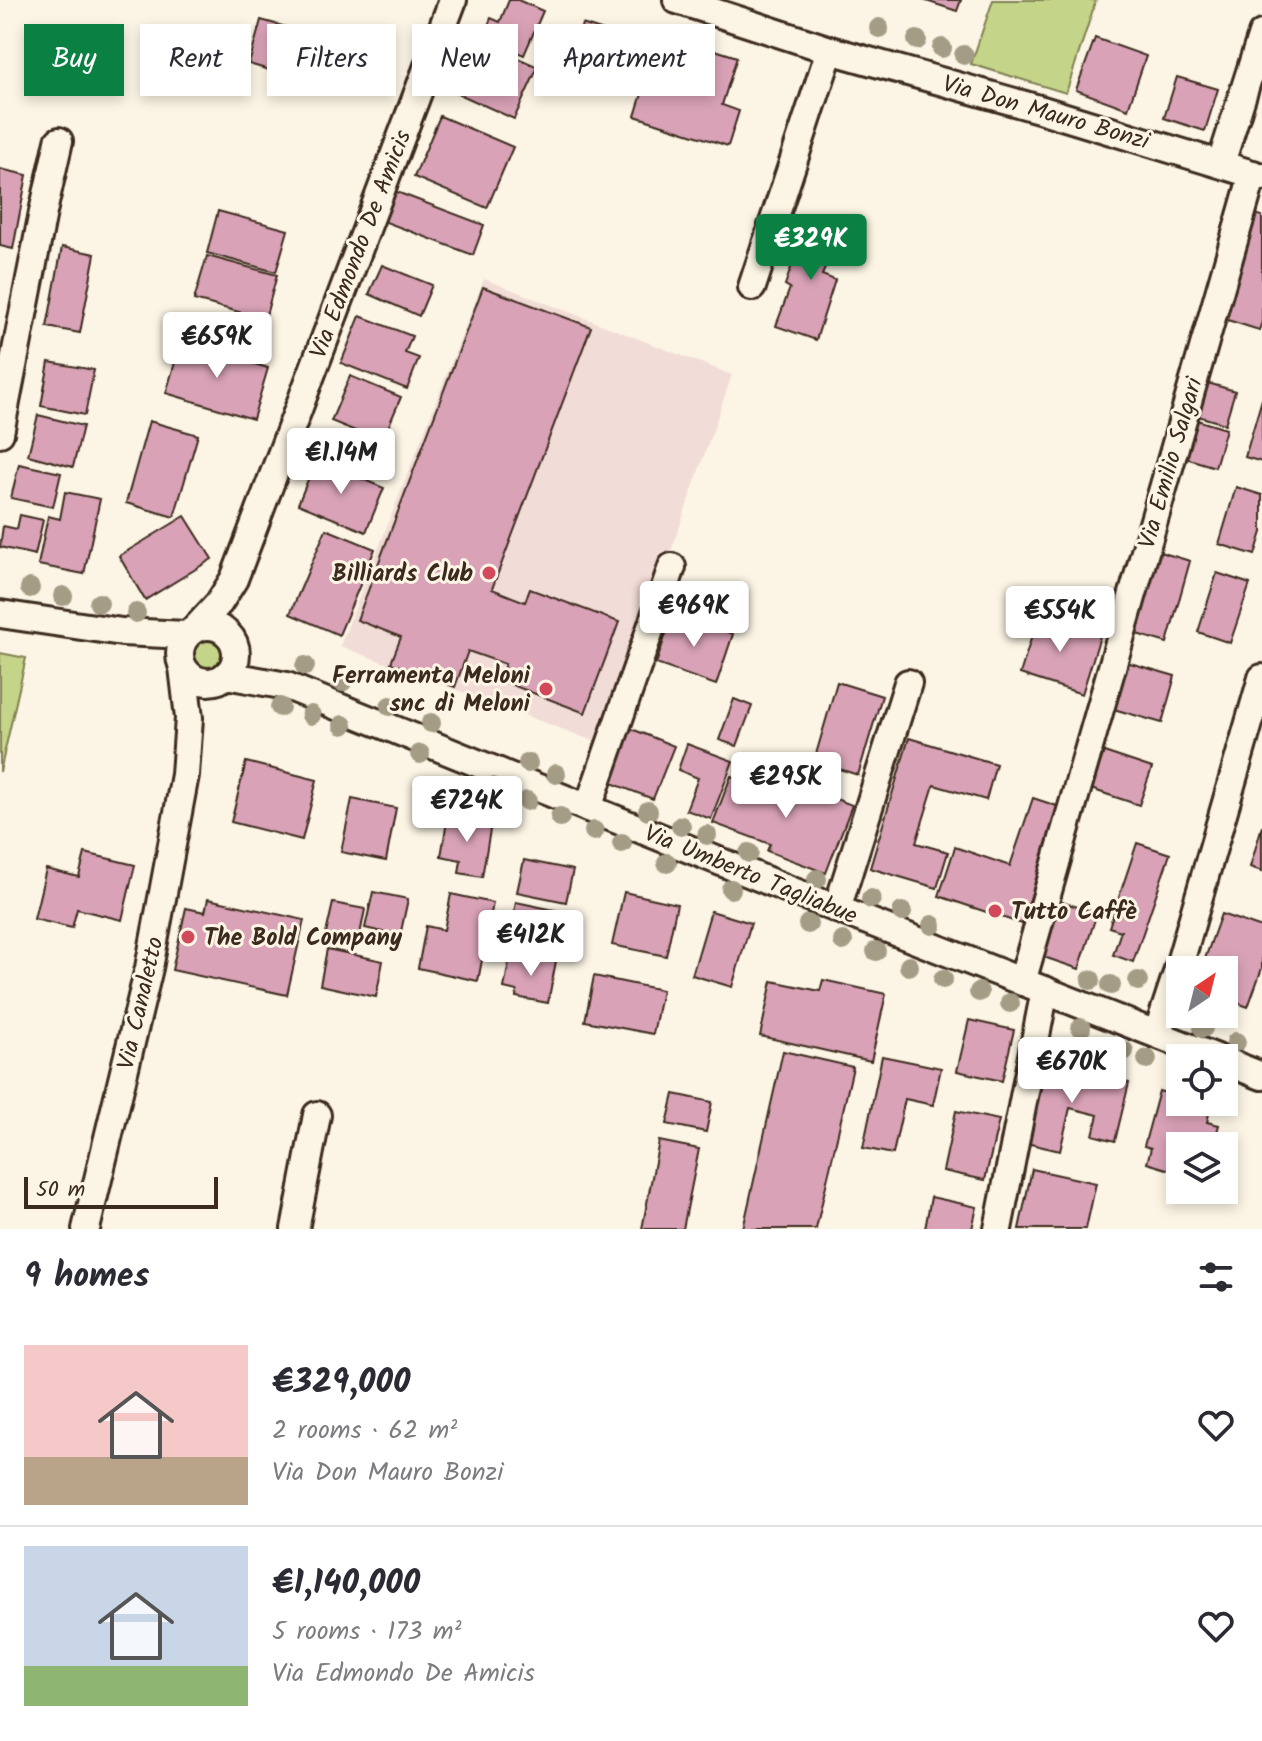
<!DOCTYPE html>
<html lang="en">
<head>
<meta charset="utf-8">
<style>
  body { margin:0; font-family:Kalam,sans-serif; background:#f2f2f3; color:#2b2b33; height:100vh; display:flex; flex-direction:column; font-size:30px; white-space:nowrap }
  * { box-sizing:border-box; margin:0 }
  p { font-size:26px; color:#7c7c81 }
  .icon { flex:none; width:44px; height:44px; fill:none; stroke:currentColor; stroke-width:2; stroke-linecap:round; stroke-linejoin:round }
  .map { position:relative; height:1229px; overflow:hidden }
  .panel { display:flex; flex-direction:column; background:#fff; flex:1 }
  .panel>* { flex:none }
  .top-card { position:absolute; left:24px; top:24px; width:800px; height:72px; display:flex; gap:16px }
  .needle { width:52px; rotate:35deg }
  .tools { position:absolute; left:1166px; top:956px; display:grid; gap:16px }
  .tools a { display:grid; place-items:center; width:72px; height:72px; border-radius:0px; background:#fff; box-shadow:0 4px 12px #0003; font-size:40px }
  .scale { position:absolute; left:24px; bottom:20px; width:194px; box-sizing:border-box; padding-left:8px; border:4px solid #3b2a1e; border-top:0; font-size:22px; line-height:28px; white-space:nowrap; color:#3b2a1e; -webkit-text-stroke:6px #fcf5e5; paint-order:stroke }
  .price { position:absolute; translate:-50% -68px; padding:0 18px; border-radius:8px; background:#fff; color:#222; font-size:26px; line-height:52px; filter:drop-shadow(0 2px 4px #0008) }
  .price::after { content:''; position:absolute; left:50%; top:48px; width:24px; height:18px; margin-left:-12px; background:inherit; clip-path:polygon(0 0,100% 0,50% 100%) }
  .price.on { background:#0b8043; color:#fff }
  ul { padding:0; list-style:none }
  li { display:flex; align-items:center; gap:24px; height:200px; padding:0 24px }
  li+li { border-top:2px solid #e1e1e2 }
  li span { display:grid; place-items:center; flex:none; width:224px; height:160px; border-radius:0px; color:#555 }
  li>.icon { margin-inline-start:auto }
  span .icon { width:96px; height:96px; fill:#fffc; stroke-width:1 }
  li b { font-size:34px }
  h2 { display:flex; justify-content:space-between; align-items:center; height:96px; padding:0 24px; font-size:34px }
  .tag { padding:0 28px; border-radius:0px; background:#fff; box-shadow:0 4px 12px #0003; font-size:28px; line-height:72px }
  .tag.on { background:#0b8043; color:#fff }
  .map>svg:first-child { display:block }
  .built { fill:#f2dcd7 }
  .green { fill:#c4d488; stroke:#807f53; stroke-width:2 }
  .building { fill:#d9a2b7; stroke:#3b2a1e; stroke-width:2 }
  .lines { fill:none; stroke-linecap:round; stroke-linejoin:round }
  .minor-casing { stroke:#3b2a1e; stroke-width:32 }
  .minor { stroke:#fcf5e5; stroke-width:26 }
  .tree { fill:#a59c86 }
  .poi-dot { fill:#d1495b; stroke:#fcf5e5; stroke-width:3 }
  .labels { text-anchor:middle; stroke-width:6; stroke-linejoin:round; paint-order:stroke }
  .street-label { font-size:24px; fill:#3b2a1e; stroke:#fcf5e5 }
  .poi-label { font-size:24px; font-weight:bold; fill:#3b2a1e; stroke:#fcf5e5; text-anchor:end }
</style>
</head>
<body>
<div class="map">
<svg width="1262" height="1229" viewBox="0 0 1262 1229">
  <rect width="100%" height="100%" fill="#fcf5e5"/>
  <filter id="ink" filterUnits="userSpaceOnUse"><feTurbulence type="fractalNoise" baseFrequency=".0125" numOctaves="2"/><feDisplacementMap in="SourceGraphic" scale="16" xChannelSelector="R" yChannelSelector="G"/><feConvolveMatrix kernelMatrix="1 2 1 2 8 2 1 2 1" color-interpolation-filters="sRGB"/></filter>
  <g filter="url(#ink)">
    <path class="built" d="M484,279L732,375L604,745L340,646Z"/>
    <g class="green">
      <path d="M993,0H1096L1066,93L971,64Z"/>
      <circle cx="208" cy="654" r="18"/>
      <path d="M0,653L26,658L0,772Z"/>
    </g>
    <g class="building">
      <path d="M509,0H518L543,11L524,55L483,38L491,18L500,22Z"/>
      <path d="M923,0H961L957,11Z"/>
      <path d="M261,20L326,38L313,83L249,64Z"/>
      <path d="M582,24L632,40L615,94L565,78Z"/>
      <path d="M1095,38L1146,56L1128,109L1076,90Z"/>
      <path d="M687,41L737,57L722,105L739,111L728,146L635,116L646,81L672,89Z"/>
      <path d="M493,47L538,67L514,119L446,88L458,62L482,72Z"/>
      <path d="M1177,77L1218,89L1205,131L1164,118Z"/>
      <path d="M440,116L513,147L487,208L414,177Z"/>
      <path d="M0,169L27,175L13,249L0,246Z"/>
      <path d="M394,191L484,225L473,255L383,221Z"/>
      <path d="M218,211L288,230L276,272L207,253Z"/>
      <path d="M1248,212L1262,216V322L1259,330L1215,316Z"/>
      <path d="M806,225L851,240L842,265L828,261L822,275L835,280L816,340L776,326L790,288L785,285Z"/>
      <path d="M62,247L95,254L80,333L47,327Z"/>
      <path d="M207,256L277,275L265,319L194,300Z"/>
      <path d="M382,265L432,285L419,316L369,294Z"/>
      <path d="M483,287L591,327L492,589L525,602L530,589L619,622L585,713L499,680L505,664L468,651L455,687L391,663L401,637L357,620Z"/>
      <path d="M360,316L412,336L405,353L419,358L407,389L341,363Z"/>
      <path d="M181,342L268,368L253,419L166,393Z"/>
      <path d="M49,362L94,370L85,415L41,406Z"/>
      <path d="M350,376L401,397L382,442L331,421Z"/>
      <path d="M1201,381L1235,391L1225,424L1191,414Z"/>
      <path d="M1262,399V462L1245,457Z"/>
      <path d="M38,415L83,426L73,467L28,455Z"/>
      <path d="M1190,418L1226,429L1215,467L1179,456Z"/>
      <path d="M149,421L198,435L174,517L126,503Z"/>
      <path d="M316,460L384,488L366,532L298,504Z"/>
      <path d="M19,464L61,473L53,507L11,498Z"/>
      <path d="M1236,487L1262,495V532L1255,555L1219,544Z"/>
      <path d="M65,492L100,499L84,574L38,565L48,516L60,519Z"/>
      <path d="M20,515L43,520L35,555L0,547L3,526L17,529Z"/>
      <path d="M185,516L212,559L145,600L119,556Z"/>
      <path d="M326,529L375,549L339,635L290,614Z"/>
      <path d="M1153,550L1190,561L1167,643L1130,632Z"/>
      <path d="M1217,573L1250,584L1230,643L1198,632Z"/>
      <path d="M673,613L733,634L716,685L656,664Z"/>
      <path d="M1039,613L1101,633L1082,694L1020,674Z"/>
      <path d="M1123,661L1175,676L1162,723L1110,708Z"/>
      <path d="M837,682L882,696L858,775L814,761Z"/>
      <path d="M734,699L752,706L737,746L719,740Z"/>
      <path d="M622,725L674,746L653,799L601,779Z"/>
      <path d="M909,738L996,764L986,800L934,785L916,843L948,852L937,888L870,868Z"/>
      <path d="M687,744L733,761L711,819L686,810L698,778L678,770Z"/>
      <path d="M1104,752L1152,768L1139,805L1091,789Z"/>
      <path d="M246,762L317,780L302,840L231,822Z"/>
      <path d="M731,776L780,794L786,780L852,805L826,873L767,851L770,844L713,823Z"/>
      <path d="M1033,798L1060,807L1022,924L939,896L955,847L1010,866Z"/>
      <path d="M352,799L396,808L386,861L341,852Z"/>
      <path d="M448,816L491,824L482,877L459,873L461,860L441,856Z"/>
      <path d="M1262,826V871L1250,867Z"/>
      <path d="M1137,843L1170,854L1133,962L1113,955L1121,931L1109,927Z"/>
      <path d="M85,853L135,865L122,920L77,909L72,928L34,919L46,869L79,877Z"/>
      <path d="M524,860L573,870L566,902L517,892Z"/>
      <path d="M373,892L408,899L400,936L365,928Z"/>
      <path d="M624,892L677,904L666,956L612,945Z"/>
      <path d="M451,894L493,903L478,981L418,968L426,926L444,930Z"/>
      <path d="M208,899L304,920L287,995L172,970L186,908L205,912Z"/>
      <path d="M516,902L564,912L555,957L507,948Z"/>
      <path d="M1062,902L1097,913L1079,969L1035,954L1050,906L1060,909Z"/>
      <path d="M333,903L365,909L358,945L325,938Z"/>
      <path d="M711,911L751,923L732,987L692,975Z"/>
      <path d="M1221,914L1262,928V968L1248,1007L1224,998V970H1201Z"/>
      <path d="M327,949L383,961L376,997L320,985Z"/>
      <path d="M524,955L556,961L548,1003L516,997L517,991L504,988L510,957L523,960Z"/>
      <path d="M594,976L662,990L653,1034L585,1021Z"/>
      <path d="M823,980L886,994L871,1061L760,1036L772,981L820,991Z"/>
      <path d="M969,1020L1014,1030L1002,1081L957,1071Z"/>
      <path d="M783,1051L853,1067L816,1229H743Z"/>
      <path d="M882,1056L941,1068L933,1105L905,1099L893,1154L863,1148Z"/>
      <path d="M1041,1062L1129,1083L1115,1141L1093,1135L1098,1115L1070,1108L1060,1151L1022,1142Z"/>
      <path d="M1159,1091L1180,1097V1102H1197L1211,1106L1207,1122L1219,1125L1213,1146H1180V1173L1147,1163L1151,1148L1144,1146Z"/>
      <path d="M674,1094L712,1102L706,1132L667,1124Z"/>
      <path d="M956,1111L999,1120L985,1180L943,1171Z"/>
      <path d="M659,1141L699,1149L683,1229H642Z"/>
      <path d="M1032,1169L1096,1183L1086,1229H1019Z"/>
      <path d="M931,1197L977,1207L972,1229H925Z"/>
    </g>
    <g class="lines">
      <g class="minor-casing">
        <g id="minor">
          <path d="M677,0L830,50L1039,109L1262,177"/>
          <path d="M1221,163L1262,34"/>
          <path d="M752,287L830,50"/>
          <path d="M0,433L43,212L59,141"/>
          <path d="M0,614L122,632L187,635"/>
          <circle cx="208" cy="654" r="28"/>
          <path d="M195,629L219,603L234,579L453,0"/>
          <path d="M226,675L287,686L837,909L1217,1058"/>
          <path d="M588,808L672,567"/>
          <path d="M837,909L908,683"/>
          <path d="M1022,982L1253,174"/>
          <path d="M1157,1034L1177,973L1262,678"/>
          <path d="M1224,1061L1262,1076"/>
          <path d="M86,1229L149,968L185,775L189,718L183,667"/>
          <path d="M295,1229L317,1115"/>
          <path d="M998,1229L1045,990"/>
        </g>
      </g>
      <use href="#minor" class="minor"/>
    </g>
    <g class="tree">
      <circle cx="879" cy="28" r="10"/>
      <circle cx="917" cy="40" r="10"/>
      <circle cx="942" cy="48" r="10"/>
      <circle cx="964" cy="55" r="10"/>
      <circle cx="30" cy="588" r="10"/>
      <circle cx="63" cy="596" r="10"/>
      <circle cx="99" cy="603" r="10"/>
      <circle cx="136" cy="613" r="10"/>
      <circle cx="305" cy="666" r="10"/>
      <circle cx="342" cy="682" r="10"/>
      <circle cx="390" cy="706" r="10"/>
      <circle cx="280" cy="707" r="10"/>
      <circle cx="311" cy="715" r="10"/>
      <circle cx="431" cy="723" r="10"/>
      <circle cx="343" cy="725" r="10"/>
      <circle cx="420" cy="754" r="10"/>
      <circle cx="528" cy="763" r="10"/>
      <circle cx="556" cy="774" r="10"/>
      <circle cx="492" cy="787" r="10"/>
      <circle cx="527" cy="801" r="10"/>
      <circle cx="648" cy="811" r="10"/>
      <circle cx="560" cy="817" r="10"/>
      <circle cx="681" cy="826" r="10"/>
      <circle cx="594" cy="831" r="10"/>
      <circle cx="707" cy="835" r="10"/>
      <circle cx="622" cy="843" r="10"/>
      <circle cx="749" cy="853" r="10"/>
      <circle cx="667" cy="863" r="10"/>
      <circle cx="817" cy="879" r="10"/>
      <circle cx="731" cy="889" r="10"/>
      <circle cx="871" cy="899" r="10"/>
      <circle cx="902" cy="912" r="10"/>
      <circle cx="808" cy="924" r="10"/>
      <circle cx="932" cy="925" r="10"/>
      <circle cx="843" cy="941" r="10"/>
      <circle cx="876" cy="951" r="10"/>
      <circle cx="909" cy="966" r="10"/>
      <circle cx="943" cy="979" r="10"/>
      <circle cx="1091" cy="980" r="10"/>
      <circle cx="1138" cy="981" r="10"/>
      <circle cx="1111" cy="985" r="10"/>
      <circle cx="979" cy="992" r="10"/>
      <circle cx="1010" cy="1003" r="10"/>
      <circle cx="1081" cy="1028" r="10"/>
      <circle cx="1203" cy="1028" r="10"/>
      <circle cx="1236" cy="1042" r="10"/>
      <circle cx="1124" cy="1051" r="10"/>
      <circle cx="1147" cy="1059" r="10"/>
    </g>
  </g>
  <g class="poi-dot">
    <circle cx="489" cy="573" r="8"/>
    <circle cx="546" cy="689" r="8"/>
    <circle cx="995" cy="911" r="8"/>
    <circle cx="188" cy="937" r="8"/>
  </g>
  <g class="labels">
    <g class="street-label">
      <text transform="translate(1046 112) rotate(16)" y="8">Via Don Mauro Bonzi</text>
      <text transform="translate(360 244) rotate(-69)" y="8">Via Edmondo De Amicis</text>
      <text transform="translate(1170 463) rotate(-74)" y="8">Via Emilio Salgari</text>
      <text transform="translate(751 874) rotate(22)" y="8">Via Umberto Tagliabue</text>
      <text transform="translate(140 1003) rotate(-77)" y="8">Via Canaletto</text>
    </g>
    <g class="poi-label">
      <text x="473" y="581">Billiards Club</text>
      <text x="530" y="683">Ferramenta Meloni<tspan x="530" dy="28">snc di Meloni</tspan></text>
      <text x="1011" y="919" text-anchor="start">Tutto Caffè</text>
      <text x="204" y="945" text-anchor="start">The Bold Company</text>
    </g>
  </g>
</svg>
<div class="tools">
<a><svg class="needle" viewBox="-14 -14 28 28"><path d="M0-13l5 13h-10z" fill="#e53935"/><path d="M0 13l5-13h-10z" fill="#7c7c81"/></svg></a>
<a><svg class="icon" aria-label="locate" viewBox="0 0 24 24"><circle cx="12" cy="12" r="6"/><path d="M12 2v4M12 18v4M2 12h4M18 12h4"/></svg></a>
<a><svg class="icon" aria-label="layers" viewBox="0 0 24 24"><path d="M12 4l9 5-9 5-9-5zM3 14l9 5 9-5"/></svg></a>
</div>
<div class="scale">50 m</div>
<b class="price on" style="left:811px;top:282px">€329K</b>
<b class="price" style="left:217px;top:380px">€659K</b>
<b class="price" style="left:341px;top:496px">€1.14M</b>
<b class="price" style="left:694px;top:649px">€969K</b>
<b class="price" style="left:1060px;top:654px">€554K</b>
<b class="price" style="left:786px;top:820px">€295K</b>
<b class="price" style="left:467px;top:844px">€724K</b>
<b class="price" style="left:531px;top:978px">€412K</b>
<b class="price" style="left:1072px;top:1105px">€670K</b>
<div class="top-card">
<a class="tag on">Buy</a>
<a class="tag">Rent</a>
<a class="tag">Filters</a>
<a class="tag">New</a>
<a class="tag">Apartment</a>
</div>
</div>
<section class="panel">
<h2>9 homes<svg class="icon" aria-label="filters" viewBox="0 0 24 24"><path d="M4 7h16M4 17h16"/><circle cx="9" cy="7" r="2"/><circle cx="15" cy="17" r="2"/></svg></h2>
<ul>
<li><span style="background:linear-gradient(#f6c9c9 70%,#b9a48a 0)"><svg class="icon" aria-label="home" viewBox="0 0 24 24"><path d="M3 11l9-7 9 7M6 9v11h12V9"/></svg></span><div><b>€329,000</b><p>2 rooms · 62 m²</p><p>Via Don Mauro Bonzi</p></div><svg class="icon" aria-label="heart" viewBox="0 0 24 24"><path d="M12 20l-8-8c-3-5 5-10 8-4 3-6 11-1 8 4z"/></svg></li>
<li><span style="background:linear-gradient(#c9d6e8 75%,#8fb573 0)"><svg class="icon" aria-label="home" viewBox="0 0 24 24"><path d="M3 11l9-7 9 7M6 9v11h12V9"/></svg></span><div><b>€1,140,000</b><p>5 rooms · 173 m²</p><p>Via Edmondo De Amicis</p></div><svg class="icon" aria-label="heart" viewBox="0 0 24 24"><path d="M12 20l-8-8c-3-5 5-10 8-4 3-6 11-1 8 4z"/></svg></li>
</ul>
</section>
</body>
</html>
